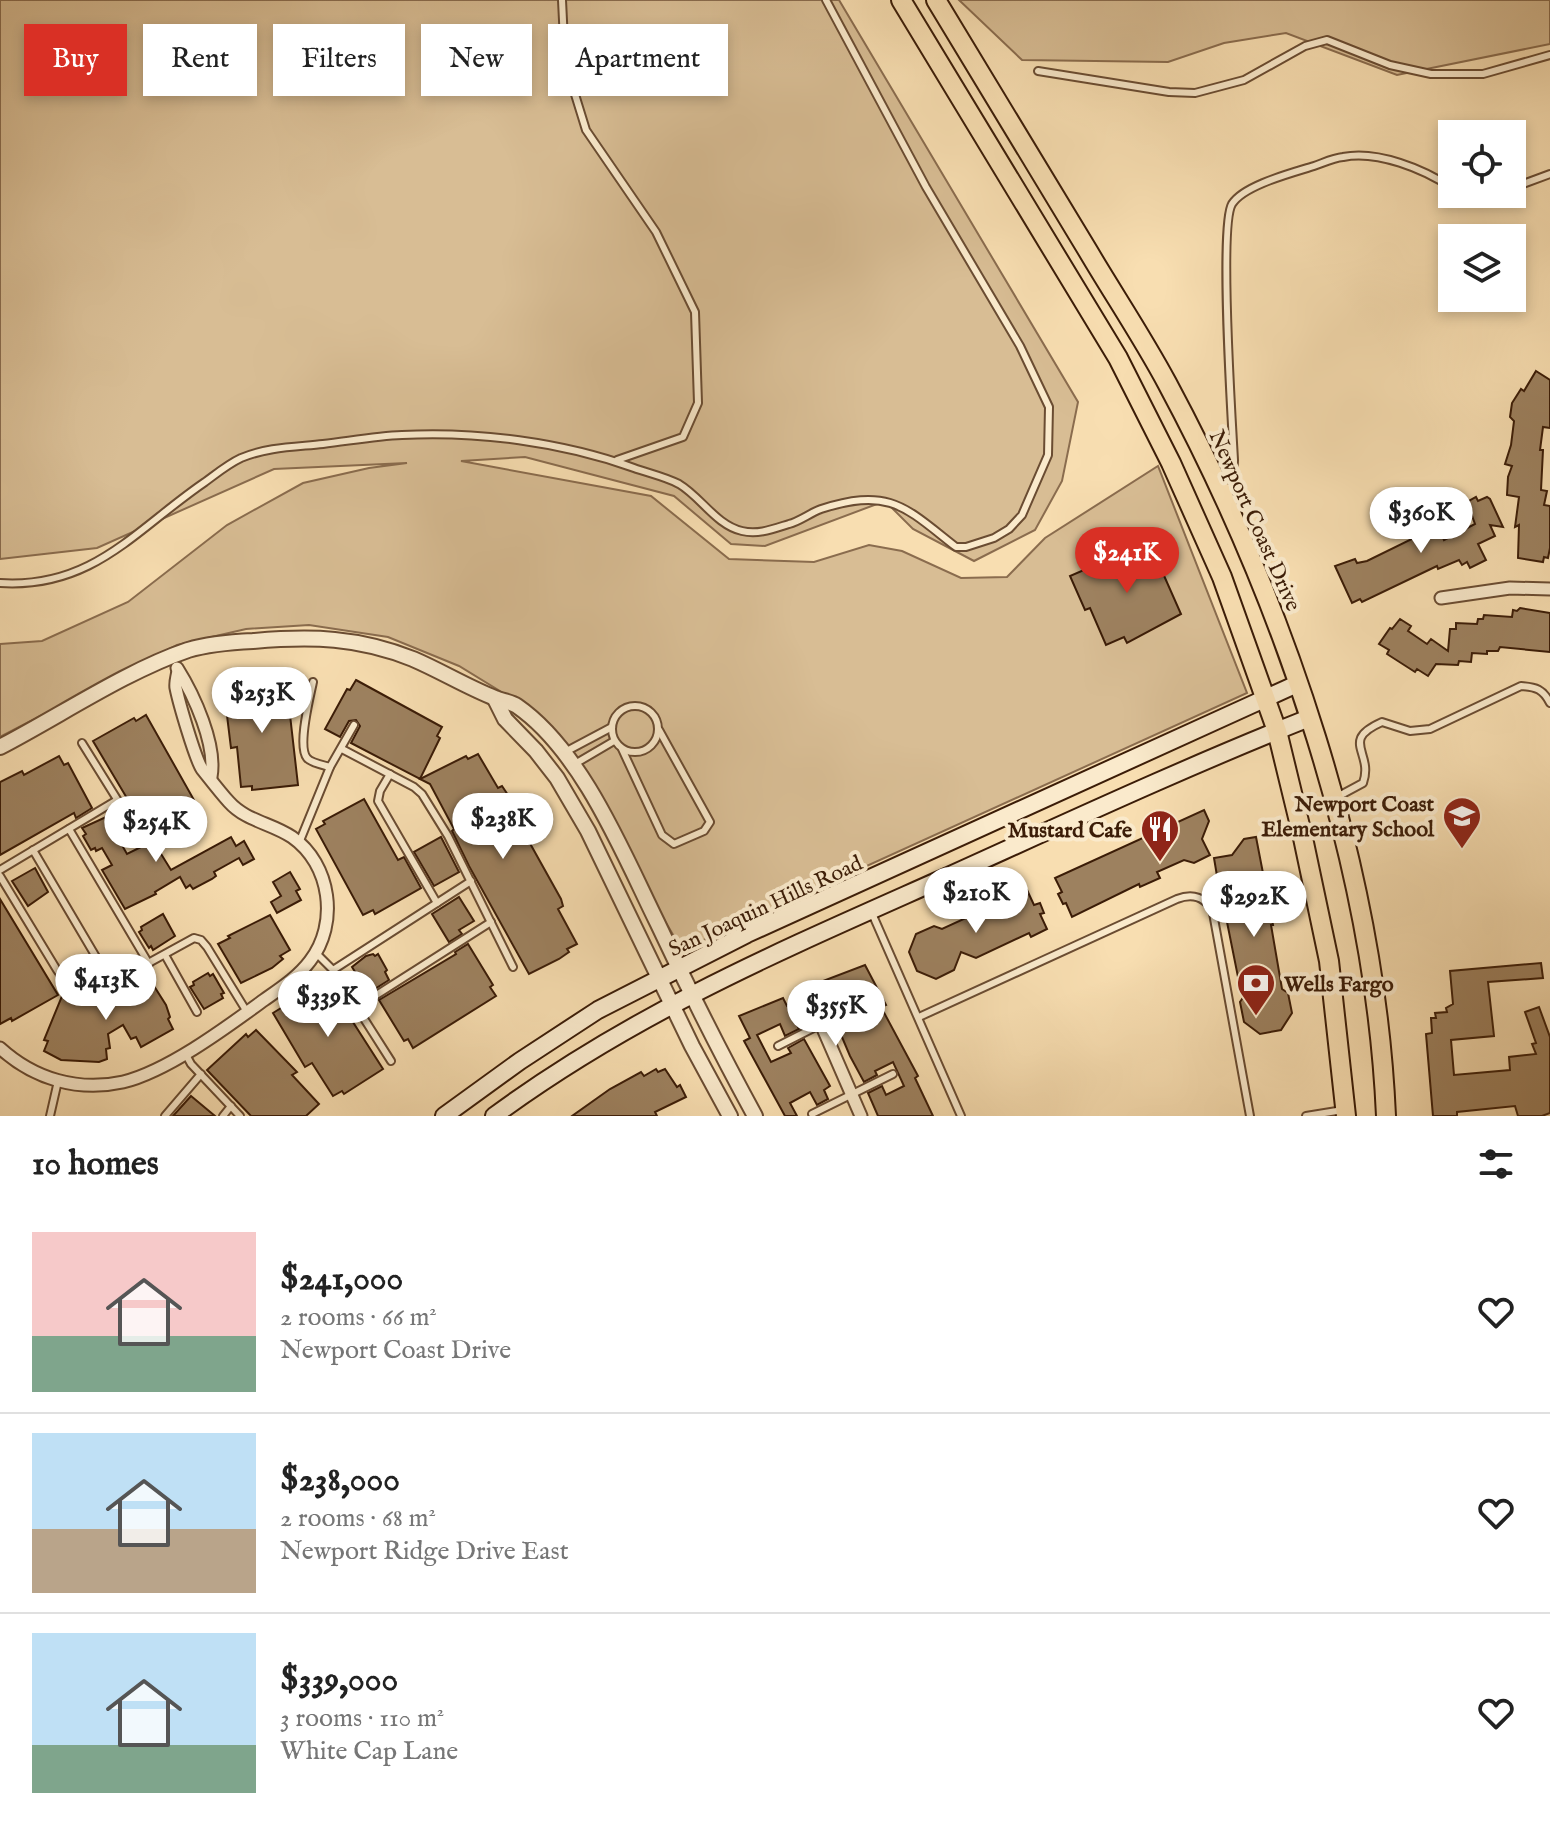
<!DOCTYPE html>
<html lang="en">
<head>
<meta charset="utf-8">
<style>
  body { margin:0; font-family:"IM FELL English",serif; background:#f6f6f6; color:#222; height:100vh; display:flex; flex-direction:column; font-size:30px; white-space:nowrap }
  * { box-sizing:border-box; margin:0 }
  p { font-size:26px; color:#767676 }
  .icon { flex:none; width:44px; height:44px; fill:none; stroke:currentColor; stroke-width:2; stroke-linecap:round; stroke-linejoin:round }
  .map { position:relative; height:1116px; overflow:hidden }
  .details { display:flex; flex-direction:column; background:#fff; flex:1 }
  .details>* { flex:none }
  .hud { position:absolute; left:24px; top:24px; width:800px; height:72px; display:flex; gap:16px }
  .controls { position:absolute; left:1438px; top:120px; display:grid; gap:16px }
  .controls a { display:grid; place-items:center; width:88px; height:88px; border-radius:0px; background:#fff; box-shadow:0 4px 12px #0003; font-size:40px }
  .price { position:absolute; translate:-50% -68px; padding:0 18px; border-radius:28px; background:#fff; color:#222; font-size:26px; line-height:52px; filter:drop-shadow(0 2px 4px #0008) }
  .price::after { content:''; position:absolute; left:50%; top:48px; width:24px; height:18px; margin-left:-12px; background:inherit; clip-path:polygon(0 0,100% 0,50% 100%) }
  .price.selected { background:#d93025; color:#fff }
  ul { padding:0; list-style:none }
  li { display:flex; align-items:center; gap:24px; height:200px; padding:0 32px }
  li+li { border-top:2px solid #e0e0e0 }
  li span { display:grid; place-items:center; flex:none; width:224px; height:160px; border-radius:0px; color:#555 }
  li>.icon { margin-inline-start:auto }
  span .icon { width:96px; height:96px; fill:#fffc; stroke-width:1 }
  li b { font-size:34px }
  h2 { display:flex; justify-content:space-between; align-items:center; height:96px; padding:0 32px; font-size:34px }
  .pill { padding:0 28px; border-radius:0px; background:#fff; box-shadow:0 4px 12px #0003; font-size:28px; line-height:72px }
  .pill.selected { background:#d93025; color:#fff }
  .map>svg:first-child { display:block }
  .green { fill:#d8bd94; stroke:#8a6c4e; stroke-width:2 }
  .building { fill:#9d815f; stroke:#3b1c07; stroke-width:2 }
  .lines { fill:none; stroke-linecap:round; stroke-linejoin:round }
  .service-casing { stroke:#6a4c32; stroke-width:10 }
  .minor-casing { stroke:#6a4c32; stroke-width:15 }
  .tertiary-casing { stroke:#6a4c32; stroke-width:18 }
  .secondary-casing { stroke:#3b1c07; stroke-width:20 }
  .primary-casing { stroke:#3b1c07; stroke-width:22 }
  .service { stroke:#faeacc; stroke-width:6 }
  .minor { stroke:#faeacc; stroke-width:11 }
  .tertiary { stroke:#faeacc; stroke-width:14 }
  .secondary { stroke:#faeacc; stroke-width:16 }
  .primary { stroke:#f8deb1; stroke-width:18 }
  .labels { text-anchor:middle; stroke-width:8; stroke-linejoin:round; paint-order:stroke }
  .street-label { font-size:22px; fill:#3b1c07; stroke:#faeacc }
  .poi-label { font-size:22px; font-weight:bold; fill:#3b1c07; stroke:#faeacc; text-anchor:end }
</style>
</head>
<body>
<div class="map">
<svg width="1550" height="1116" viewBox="0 0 1550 1116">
  <rect width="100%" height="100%" fill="#f8deb1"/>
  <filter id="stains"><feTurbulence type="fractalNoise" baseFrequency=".0025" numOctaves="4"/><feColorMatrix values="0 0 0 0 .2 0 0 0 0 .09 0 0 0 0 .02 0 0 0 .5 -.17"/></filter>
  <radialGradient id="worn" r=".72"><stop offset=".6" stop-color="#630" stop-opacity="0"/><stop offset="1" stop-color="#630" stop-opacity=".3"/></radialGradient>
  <g class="green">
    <path d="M0,0H839L1078,402L1062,481L1035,530L974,561L913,529L885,501L765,546L731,544L674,496L525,457L461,461L651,496L729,559L814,562L869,545L902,551L961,578L1007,577L1045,538L1158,466L1247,693L682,950L564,749L508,696L459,666L388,637L309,625L246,629L177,645L0,737V644L42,641L128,602L227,525L303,483L369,468L407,463L274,469L97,548L0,559Z"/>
    <path d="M959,0H1550V44L1397,75L1286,33L1224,43L1168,62L1022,60Z"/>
  </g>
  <g class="building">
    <path d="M1536,371L1550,380V428L1543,427L1540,450H1543L1541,490L1547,491L1544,505L1550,506V548L1548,558L1544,557L1543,562L1518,558L1519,525L1515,527L1519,497L1507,495L1508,477L1512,466L1505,464L1511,445L1514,421L1510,417L1512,403L1521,389L1524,391Z"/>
    <path d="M1476,497L1478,501L1487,497L1490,499L1503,527L1490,525L1495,536L1478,544L1486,560L1470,568L1467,562L1462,565L1459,560L1438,569L1437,566L1362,602L1360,599L1352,603L1335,566L1355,559L1357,563L1367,561L1438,526L1444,540L1475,524L1467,502Z"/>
    <path d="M1150,544L1181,614L1127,643L1124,637L1106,645L1090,608L1085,610L1070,576L1139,546L1140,549Z"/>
    <path d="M1520,608L1550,613V652L1500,647L1498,651H1487V654L1472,653L1471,662L1459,661L1458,665L1436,664L1428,676L1417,669L1415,672L1387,654L1389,650L1379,644L1390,628L1392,629L1400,619L1411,626L1408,631L1427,644L1431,639L1448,651L1450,629H1456V623L1477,624L1478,619H1483L1484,615L1512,617L1513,610L1517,611Z"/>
    <path d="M286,680L298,785L252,790V786L241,787L237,747L231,748L224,691L235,690V686Z"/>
    <path d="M356,680L442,727L437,736L440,738L420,779L351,743L360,726L356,720L349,721L340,737L325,729L347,689L350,690Z"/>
    <path d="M146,715L194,800L185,805L187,809L147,832L93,741L134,718L136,721Z"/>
    <path d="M478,754L498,788L502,786L514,804L530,837L527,838L561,899L563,906L558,909L577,944L567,949L569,952L559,959L529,974L469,866L452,831L454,829L430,784L420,779L466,756L468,759Z"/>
    <path d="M59,756L64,765L68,763L92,808L76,818L74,813L0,855V782L22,771L24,775Z"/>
    <path d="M364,799L398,860L404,857L421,888L375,914L373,910L363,915L316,829L325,824L323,821Z"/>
    <path d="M1204,810L1209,821L1202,839L1210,855L1194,863L1184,860L1157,872L1160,878L1140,887L1139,884L1072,917L1066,903L1063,904L1058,894L1062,892L1055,878Z"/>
    <path d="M106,817L127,854L153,841L171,870L231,837L236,846L244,841L254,859L243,865L239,858L214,872L216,876L212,879L193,889L190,885L186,888L180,877L155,892L156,894L125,909L102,870L112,865L102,848L96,851L95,848L91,850L83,836L86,834L82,828Z"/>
    <path d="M441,837L459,872L434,886L414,852Z"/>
    <path d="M1256,837L1273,925H1271L1282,989L1288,993L1292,1013L1281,1030L1260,1034L1244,1022L1240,1002L1251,986L1238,977L1225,912L1231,911L1225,881L1217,876L1214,858L1232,855L1244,839Z"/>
    <path d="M35,868L48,892L28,906L12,881Z"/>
    <path d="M290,872L300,889L296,891L301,900L277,913L271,902L281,896L273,882Z"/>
    <path d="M1027,890L1034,905L1040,903L1044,913L1040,914L1047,929L1031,937L1029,933L976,958L961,952L954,970L936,979L917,971L909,952L916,934L934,926L942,929Z"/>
    <path d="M459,897L474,921L459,930L462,934L449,942L432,914Z"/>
    <path d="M0,899L58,995L12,1021L11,1018L0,1024Z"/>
    <path d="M163,914L175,936L153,950L151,946L149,948L139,932L142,930L141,927Z"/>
    <path d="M270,915L290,950L280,956L283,959L272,968L241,983L218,944L230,938L228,936Z"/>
    <path d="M468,944L493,985L490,987L496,996L413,1048L408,1039L404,1041L379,1000L456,954L455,952Z"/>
    <path d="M373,954L375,956L378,954L387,970L385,972L389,980L373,990L370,985L365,988L352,967L366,956Z"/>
    <path d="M1541,963L1543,978L1488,982L1494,1036L1451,1040L1454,1075L1510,1070L1509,1057L1536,1054L1532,1044L1536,1043L1525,1012L1539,1007L1550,1037V1113L1542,1116H1518L1515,1106L1457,1112V1116H1433L1426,1034L1432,1033L1431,1018H1436L1435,1013L1447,1012L1446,1008L1453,1004L1450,971Z"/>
    <path d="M865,965L886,1005L881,1007L918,1076L915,1078L933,1116H878L868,1093L882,1086L886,1095L904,1086L893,1062L875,1071L877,1075L864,1082L850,1056L836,1023L850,1016L854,1024L872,1015L862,993L843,1002L845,1005L831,1012L828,1006L796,1022L799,1029L785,1036L780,1024L757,1035L771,1062L791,1053L788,1048L804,1039L830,1086L824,1090L828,1099L817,1105L810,1092L790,1103L797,1116H785L744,1041L750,1038L739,1016L783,998L787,1006L818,991L815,984Z"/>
    <path d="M208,973L210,976L213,974L224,993L221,994L223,998L204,1009L190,987L194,985L193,982Z"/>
    <path d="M147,975L166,1005L170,1017L168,1019L173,1029L141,1047L136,1037L131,1039L123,1025L108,1034L110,1048L106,1049L107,1059L99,1062L61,1060L44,1051L48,1041L44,1040L62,996L101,1002Z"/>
    <path d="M326,980L383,1069L344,1094L342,1091L333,1096L312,1063L305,1067L273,1013Z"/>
    <path d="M256,1030L297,1072L292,1075L319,1104L306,1116H251L207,1070L246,1034L248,1037Z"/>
    <path d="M656,1069L658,1072L665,1069L677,1087L680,1085L686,1097L655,1112L657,1116H572L610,1089L641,1072L644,1076Z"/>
    <path d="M191,1096L215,1116H173Z"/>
  </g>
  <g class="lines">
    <g class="service-casing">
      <g id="service">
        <path d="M562,0L565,62L586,130L656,232L695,312L698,403L683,437L617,460"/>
        <path d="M1038,71L1169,92L1195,93L1244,80L1305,46L1327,40L1390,65L1431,74H1483L1550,55"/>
        <path d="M1512,188L1550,174"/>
        <path d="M1461,194L1470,197L1488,194"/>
        <path d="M1226,497L1233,481L1234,460C1232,423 1219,226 1232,204C1244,185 1292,173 1314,166C1323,163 1333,158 1343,157C1377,150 1424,169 1452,188"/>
        <path d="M0,583C93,589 136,529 205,482C216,474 228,464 241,458C267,447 295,447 323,444C349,441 376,436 402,435C476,431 563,442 634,468C648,473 666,477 679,484C701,497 716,525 742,531C758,535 773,529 789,524C800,521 810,513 821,509C890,487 905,507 956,547H966L994,538L1009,529L1022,515L1048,455L1049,407L1020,346L926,187L826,0"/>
        <path d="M313,682C310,697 297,746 307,758C311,763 323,765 330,767"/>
        <circle cx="635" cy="729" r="23"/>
        <path d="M82,743L130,820"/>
        <path d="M342,749L414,787L422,794L448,836L513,967"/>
        <path d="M622,749L662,835L674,844L704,831L710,822L659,730"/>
        <path d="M565,752L612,727"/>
        <path d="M573,765L614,741"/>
        <path d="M390,774L380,791L378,801L437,903"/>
        <path d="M1337,797L1363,783C1374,752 1339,741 1382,722L1410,731L1430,729L1521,686C1536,687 1543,689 1550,703"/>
        <path d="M69,829L149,964"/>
        <path d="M299,843L330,767L354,725"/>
        <path d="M33,850L112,984"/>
        <path d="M0,870L117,800"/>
        <path d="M0,876L57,970C68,988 81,991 101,989L194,938L201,940L207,947L247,1012"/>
        <path d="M871,911L961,1116"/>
        <path d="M316,953L333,970L391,1061"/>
        <path d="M165,955L197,1012"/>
        <path d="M333,970L471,881"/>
        <path d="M356,1008L491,922"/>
        <path d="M919,1017L1177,899C1193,893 1206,897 1213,913L1250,1116"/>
        <path d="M778,1046L861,1004"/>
        <path d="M185,1053L191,1064L240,1116"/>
        <path d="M812,1114L893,1074"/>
        <path d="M50,1116L58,1081"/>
        <path d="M165,1116L201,1074"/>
        <path d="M223,1116L231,1106"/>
        <path d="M1306,1116L1343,1110"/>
      </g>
    </g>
    <g class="minor-casing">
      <g id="minor">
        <path d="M1441,598L1510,588L1550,589"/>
        <path d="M177,668C194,695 217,745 211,777"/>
        <path d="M821,1024L861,1116"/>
        <path d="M0,1048C34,1079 78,1092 123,1082C168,1071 227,1027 264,1000C281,988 298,977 310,961C339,924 331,864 292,837C271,823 246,821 229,802C220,792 210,779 202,769C195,758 179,703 176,688C175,683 177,676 178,671"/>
      </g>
    </g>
    <g class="tertiary-casing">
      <g id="tertiary">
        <path d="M495,699L505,719L536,751L557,778L588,831L692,1046L730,1116"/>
        <path d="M0,747C58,717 126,671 188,650C208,644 232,642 253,641C312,636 358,637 413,659C441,671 467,687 495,698C502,701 511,702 517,706C582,751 623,853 657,922C688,988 720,1052 755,1116"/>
      </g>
    </g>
    <g class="secondary-casing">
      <g id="secondary">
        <path d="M444,1116L520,1061L598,1010L747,934L1297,684"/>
        <path d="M494,1116C634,1013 780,951 937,881C1061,825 1183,768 1309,718"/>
      </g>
    </g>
    <g class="primary-casing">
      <g id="primary">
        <path d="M901,0L1118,358L1171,463L1222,577L1277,731L1303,838L1329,961L1346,1116"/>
        <path d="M936,0C987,83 1037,167 1088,251C1114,295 1143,338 1167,383C1284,601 1375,867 1386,1116"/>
      </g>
    </g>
    <use href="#service" class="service"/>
    <use href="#minor" class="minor"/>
    <use href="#tertiary" class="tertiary"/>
    <use href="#secondary" class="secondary"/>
    <use href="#primary" class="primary"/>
  </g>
  <defs>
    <g id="school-pin" transform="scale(2)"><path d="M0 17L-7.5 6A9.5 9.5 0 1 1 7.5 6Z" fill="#8f2418" stroke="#faeacc"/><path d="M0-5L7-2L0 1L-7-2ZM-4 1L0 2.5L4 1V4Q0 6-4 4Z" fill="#fff"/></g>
    <g id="restaurant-pin" transform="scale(2)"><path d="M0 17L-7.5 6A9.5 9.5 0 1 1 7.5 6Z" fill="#8f2418" stroke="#faeacc"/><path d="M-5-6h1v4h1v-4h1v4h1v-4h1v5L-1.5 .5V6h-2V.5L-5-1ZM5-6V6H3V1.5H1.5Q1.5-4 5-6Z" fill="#fff"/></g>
    <g id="bank-pin" transform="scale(2)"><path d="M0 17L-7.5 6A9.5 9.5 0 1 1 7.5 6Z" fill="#8f2418" stroke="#faeacc"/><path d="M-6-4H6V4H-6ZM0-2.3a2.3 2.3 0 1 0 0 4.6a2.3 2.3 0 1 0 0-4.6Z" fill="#fff"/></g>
  </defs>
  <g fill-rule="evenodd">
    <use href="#school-pin" x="1462" y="816"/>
    <use href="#restaurant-pin" x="1160" y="829"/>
    <use href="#bank-pin" x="1256" y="983"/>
  </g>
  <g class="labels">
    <g class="street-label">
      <text transform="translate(1256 520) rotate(66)" y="8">Newport Coast Drive</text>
      <text transform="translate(765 905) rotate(-25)" y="8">San Joaquin Hills Road</text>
    </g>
    <g class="poi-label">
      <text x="1434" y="811">Newport Coast<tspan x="1434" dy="25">Elementary School</tspan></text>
      <text x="1132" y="837">Mustard Cafe</text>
      <text x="1284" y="991" text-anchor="start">Wells Fargo</text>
    </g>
  </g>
  <rect width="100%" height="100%" filter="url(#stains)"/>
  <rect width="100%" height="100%" fill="url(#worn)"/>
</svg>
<div class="controls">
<a><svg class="icon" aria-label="locate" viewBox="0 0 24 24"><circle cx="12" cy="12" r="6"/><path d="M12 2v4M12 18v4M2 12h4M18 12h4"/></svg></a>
<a><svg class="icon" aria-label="layers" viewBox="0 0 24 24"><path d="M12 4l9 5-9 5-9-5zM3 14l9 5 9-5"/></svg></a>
</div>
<b class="price" style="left:1421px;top:555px">$360K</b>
<b class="price selected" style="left:1127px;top:595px">$241K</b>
<b class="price" style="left:262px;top:735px">$253K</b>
<b class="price" style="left:503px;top:861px">$238K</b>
<b class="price" style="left:156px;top:864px">$254K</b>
<b class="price" style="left:976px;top:935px">$210K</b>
<b class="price" style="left:1254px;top:939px">$292K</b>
<b class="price" style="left:106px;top:1022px">$413K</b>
<b class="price" style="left:328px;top:1039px">$339K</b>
<b class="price" style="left:836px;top:1048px">$355K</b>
<div class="hud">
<a class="pill selected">Buy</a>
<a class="pill">Rent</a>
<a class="pill">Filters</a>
<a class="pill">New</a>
<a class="pill">Apartment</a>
</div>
</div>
<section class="details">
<h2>10 homes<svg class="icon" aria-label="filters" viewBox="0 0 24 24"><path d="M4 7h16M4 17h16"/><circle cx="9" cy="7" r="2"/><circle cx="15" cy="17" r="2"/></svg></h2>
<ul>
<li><span style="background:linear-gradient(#f6c9c9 65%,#7fa58c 0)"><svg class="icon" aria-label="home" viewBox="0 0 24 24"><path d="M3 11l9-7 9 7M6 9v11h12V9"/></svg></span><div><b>$241,000</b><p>2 rooms · 66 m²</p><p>Newport Coast Drive</p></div><svg class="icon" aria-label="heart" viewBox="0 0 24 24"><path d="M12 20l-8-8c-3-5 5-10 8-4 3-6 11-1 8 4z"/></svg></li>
<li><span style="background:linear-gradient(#bfe0f5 60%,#b9a48a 0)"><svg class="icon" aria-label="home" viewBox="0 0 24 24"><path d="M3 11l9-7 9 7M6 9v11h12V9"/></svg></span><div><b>$238,000</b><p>2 rooms · 68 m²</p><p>Newport Ridge Drive East</p></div><svg class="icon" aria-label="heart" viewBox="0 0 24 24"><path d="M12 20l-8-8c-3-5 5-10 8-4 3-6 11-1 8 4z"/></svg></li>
<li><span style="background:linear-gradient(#bfe0f5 70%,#7fa58c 0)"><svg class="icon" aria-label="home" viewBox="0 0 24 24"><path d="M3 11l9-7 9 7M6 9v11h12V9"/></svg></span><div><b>$339,000</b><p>3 rooms · 110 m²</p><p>White Cap Lane</p></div><svg class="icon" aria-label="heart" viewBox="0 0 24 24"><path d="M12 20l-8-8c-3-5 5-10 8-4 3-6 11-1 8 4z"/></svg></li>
</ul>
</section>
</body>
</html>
